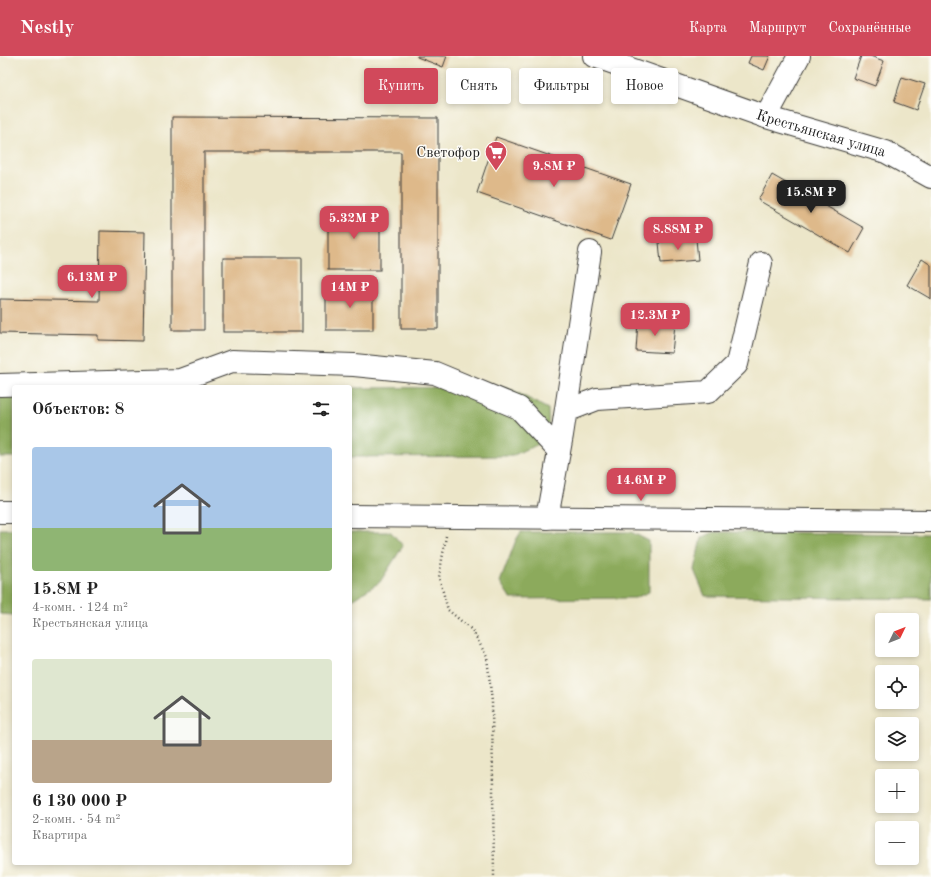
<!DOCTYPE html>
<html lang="ru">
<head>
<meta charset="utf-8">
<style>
  body { margin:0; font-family:"Old Standard TT",serif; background:#f6f6f6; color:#222; height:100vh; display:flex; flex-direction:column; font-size:15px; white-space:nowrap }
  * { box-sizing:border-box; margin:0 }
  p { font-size:13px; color:#767676 }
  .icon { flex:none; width:22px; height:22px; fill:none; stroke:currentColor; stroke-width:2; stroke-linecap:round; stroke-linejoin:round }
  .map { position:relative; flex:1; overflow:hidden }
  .sheet { position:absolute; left:12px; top:329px; width:340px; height:480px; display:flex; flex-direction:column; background:#fff; border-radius:4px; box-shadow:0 2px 6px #0003 }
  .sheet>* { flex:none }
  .top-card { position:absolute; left:364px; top:12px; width:380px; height:36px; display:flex; gap:8px }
  .needle { width:26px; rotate:47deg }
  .tools { position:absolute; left:875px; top:557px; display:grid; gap:8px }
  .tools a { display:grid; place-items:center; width:44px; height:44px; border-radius:4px; background:#fff; box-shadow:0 2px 6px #0003; font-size:20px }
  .price { position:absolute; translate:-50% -34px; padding:0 9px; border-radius:8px; background:#d1495b; color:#fff; font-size:13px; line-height:26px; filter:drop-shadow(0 1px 2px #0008) }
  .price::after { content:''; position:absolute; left:50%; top:24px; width:12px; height:9px; margin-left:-6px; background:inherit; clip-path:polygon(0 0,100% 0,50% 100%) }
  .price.active { background:#222; color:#fff }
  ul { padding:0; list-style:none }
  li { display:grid; align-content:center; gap:8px; height:212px; padding:0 20px }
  li span { display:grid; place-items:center; height:124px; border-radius:4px; color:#555 }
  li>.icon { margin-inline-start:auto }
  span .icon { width:72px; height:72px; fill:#fffc; stroke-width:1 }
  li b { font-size:17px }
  h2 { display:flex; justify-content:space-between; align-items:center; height:48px; padding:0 20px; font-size:17px }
  .pill { padding:0 14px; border-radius:4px; background:#fff; box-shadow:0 2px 6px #0003; font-size:14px; line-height:36px }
  .pill.active { background:#d1495b; color:#fff }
  header { display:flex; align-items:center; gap:24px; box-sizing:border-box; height:56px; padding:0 20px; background:#d1495b; color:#fff }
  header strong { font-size:19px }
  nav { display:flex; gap:22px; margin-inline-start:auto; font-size:14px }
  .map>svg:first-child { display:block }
  .forest { fill:#8caa5c; stroke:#54633c }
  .building { fill:#deb98a }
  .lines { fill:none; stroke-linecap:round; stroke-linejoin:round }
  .minor-casing { stroke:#3b3a36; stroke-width:24 }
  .path { stroke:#3b3a36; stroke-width:2.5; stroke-dasharray:1 3; stroke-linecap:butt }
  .minor { stroke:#fff; stroke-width:22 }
  .labels { text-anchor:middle; stroke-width:3; stroke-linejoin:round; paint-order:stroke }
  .street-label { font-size:15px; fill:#1c1c1c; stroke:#fdfcf7 }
  .poi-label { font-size:15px; fill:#1c1c1c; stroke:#fdfcf7; text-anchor:end }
</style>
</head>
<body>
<header>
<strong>Nestly</strong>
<nav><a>Карта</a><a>Маршрут</a><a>Сохранённые</a></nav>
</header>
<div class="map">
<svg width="931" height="821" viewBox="0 0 931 821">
  <rect width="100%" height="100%" fill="#fdfcf7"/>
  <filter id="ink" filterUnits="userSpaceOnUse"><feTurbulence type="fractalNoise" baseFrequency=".025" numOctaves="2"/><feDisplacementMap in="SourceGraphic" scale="8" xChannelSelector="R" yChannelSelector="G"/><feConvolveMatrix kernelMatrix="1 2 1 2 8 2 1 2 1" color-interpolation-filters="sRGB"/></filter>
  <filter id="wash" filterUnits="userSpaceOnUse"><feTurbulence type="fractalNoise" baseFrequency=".012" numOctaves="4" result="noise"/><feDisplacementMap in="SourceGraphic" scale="16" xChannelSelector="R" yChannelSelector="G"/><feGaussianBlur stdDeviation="0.9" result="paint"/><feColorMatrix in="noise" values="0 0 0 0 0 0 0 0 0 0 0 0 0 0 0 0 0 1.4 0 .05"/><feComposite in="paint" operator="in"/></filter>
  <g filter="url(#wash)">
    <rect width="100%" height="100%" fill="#ece6c9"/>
    <g class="forest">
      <path d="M507,331L548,353L549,382L512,400L350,401V332Z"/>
      <rect x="0" y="332" width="14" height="69"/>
      <path d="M0,473H14V559L0,558Z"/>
      <path d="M350,476H391L403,490L380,526L350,545Z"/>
      <path d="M521,476H631L649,485V536L635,542L511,543L500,526L516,484Z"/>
      <path d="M714,476L931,478V543L705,540L694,514L701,482Z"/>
    </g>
    <g id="blocks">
      <g class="building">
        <path d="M417,0H447L443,11L417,1Z"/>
        <path d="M751,0H770L764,14L748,7Z"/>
        <path d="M861,0H870L884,5L875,30L853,22Z"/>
        <path d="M902,21L925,28L916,54L894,46Z"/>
        <path d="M172,61L438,62V273H401V96H204V274H172Z"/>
        <path d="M496,81L631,128L611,184L477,137Z"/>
        <path d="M772,119L864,172L850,197L758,144Z"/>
        <rect x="328" y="155" width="52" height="59"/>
        <path d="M100,175L145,176L143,285L98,284V279L0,277V243L99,245Z"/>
        <path d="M696,183L698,204L661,207L659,186Z"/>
        <rect x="223" y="202" width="79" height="74"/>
        <path d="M922,203L931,209V243L907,229Z"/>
        <rect x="326" y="232" width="47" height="42"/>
        <path d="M638,265L675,268L672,297L636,295Z"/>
      </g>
    </g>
  </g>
  <g filter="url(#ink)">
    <use href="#blocks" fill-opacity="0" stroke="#3b3a36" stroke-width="1"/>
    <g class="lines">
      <g class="minor-casing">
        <g id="minor">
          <path id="s1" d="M594,0L766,61L886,96L931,121"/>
          <path d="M766,61L799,0"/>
          <path d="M0,329L180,324L232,305L354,309L435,317L519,352L559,395"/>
          <path d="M566,355L597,343L708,336L737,308L761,207"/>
          <path d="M0,456H14"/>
          <path d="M350,460L931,465"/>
          <path d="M547,462L562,379L590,196"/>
        </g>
      </g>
      <path class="path" d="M446,480L439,521L448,554L472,574L487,601L492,646L494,821"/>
      <use href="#minor" class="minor"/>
    </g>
  </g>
  <defs>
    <g id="supermarket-pin" transform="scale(1.15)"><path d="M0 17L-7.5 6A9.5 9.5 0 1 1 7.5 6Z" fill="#d1495b" stroke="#fdfcf7"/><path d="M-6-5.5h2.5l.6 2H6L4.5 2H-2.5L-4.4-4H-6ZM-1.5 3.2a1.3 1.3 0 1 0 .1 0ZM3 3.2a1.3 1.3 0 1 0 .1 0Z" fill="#fff"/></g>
  </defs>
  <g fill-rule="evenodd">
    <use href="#supermarket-pin" x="496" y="96"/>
  </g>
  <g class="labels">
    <g class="street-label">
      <text dy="5" stroke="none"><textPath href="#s1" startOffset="240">Крестьянская улица</textPath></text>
    </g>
    <g class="poi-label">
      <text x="480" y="101">Светофор</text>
    </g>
  </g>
</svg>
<div class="tools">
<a><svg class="needle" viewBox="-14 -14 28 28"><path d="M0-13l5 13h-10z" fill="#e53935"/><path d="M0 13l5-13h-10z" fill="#767676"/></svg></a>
<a><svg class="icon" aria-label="locate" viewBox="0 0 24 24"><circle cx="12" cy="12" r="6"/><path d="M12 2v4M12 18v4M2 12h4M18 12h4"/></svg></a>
<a><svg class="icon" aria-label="layers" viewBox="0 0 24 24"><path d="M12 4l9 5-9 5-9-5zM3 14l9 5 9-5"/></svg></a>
<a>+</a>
<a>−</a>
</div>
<b class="price" style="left:554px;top:132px">9.8M ₽</b>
<b class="price active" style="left:811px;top:158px">15.8M ₽</b>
<b class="price" style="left:354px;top:184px">5.32M ₽</b>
<b class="price" style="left:678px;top:195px">8.88M ₽</b>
<b class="price" style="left:92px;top:243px">6.13M ₽</b>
<b class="price" style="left:350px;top:253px">14M ₽</b>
<b class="price" style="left:655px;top:281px">12.3M ₽</b>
<b class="price" style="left:641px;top:446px">14.6M ₽</b>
<div class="top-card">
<a class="pill active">Купить</a>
<a class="pill">Снять</a>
<a class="pill">Фильтры</a>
<a class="pill">Новое</a>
</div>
<section class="sheet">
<h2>Объектов: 8<svg class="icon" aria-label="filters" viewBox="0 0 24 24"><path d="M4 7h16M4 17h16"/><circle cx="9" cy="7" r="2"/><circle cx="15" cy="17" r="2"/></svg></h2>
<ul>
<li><span style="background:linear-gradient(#a9c7e8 65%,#8fb573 0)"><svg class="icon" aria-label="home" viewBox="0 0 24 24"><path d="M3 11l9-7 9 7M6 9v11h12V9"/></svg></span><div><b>15.8M ₽</b><p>4-комн. · 124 m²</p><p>Крестьянская улица</p></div></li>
<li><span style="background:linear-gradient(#dfe7d0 65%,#b9a48a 0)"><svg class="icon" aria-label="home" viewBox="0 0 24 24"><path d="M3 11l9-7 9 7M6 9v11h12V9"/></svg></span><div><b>6 130 000 ₽</b><p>2-комн. · 54 m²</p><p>Квартира</p></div></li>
</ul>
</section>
</div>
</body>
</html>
